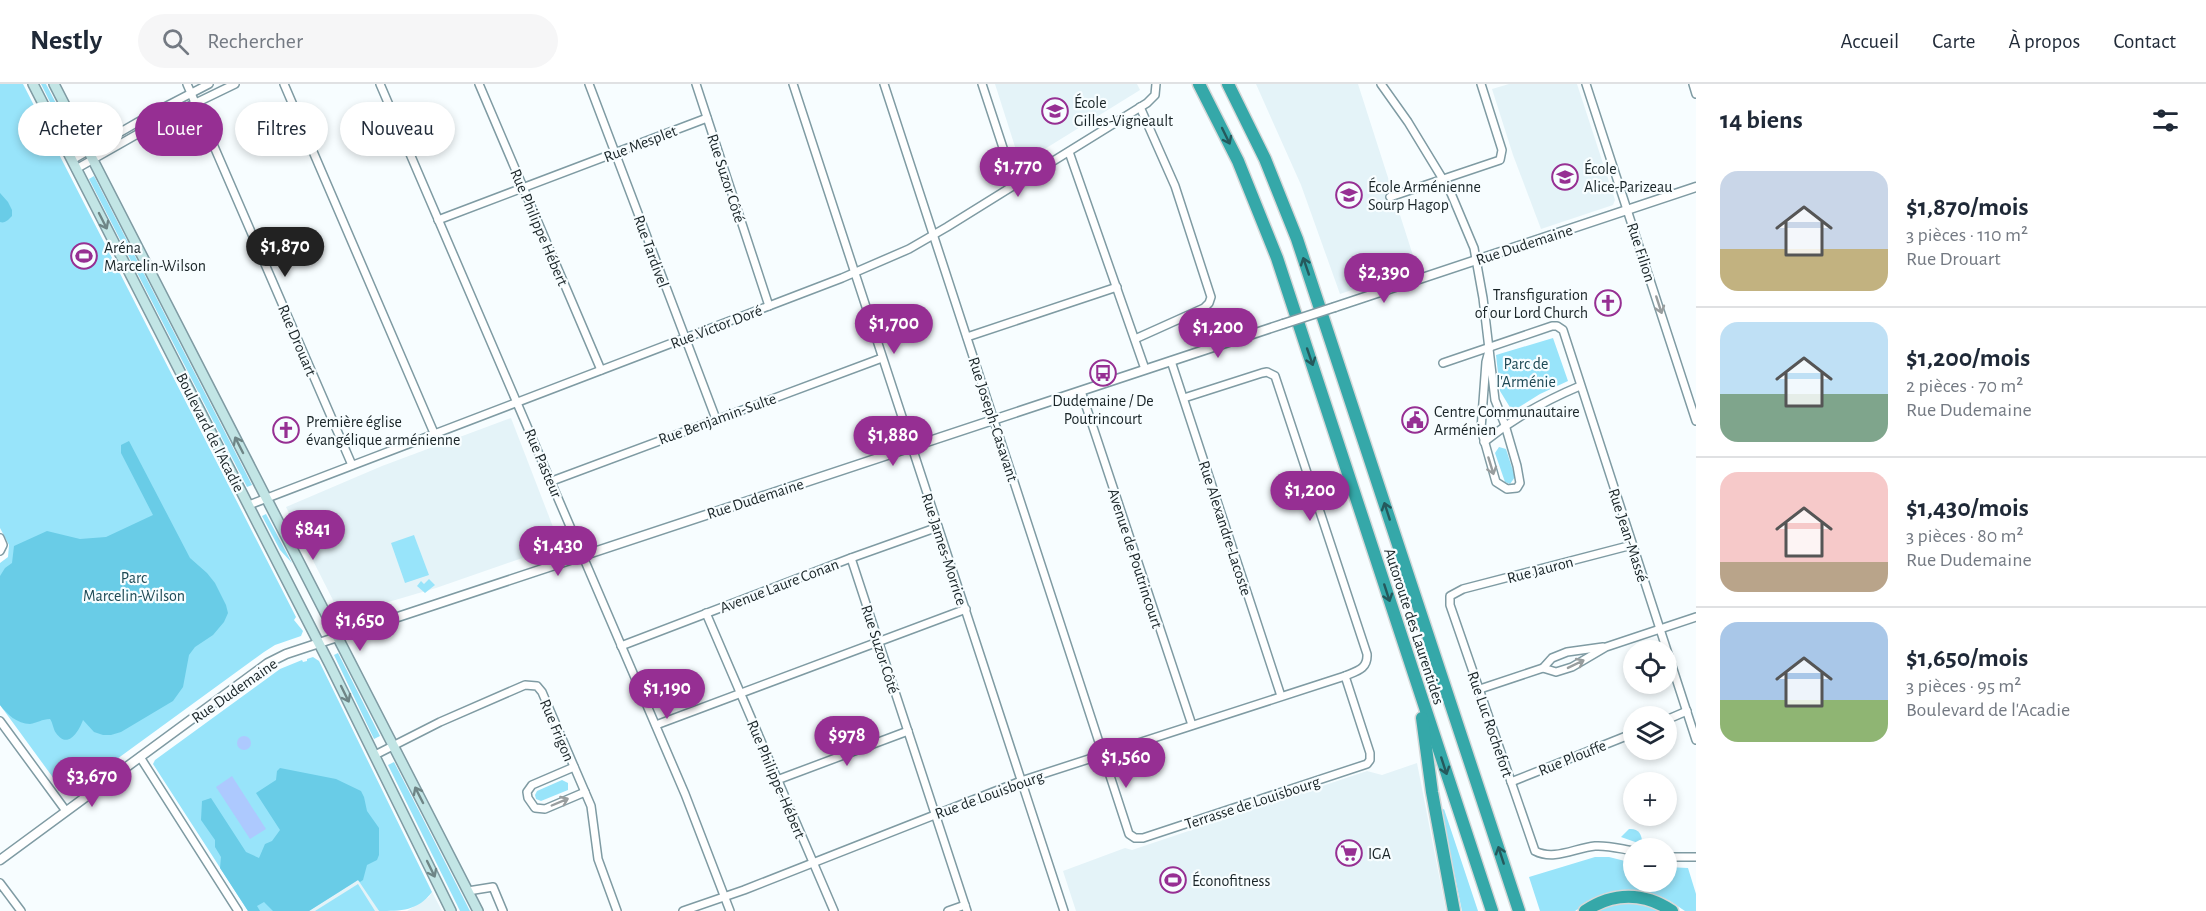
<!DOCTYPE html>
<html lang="fr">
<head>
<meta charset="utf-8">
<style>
  body { margin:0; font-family:"Alegreya Sans",sans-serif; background:#f6f6f7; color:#1f2937; height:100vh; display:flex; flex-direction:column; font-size:22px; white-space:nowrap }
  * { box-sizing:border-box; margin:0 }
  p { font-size:20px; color:#747a83 }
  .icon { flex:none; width:33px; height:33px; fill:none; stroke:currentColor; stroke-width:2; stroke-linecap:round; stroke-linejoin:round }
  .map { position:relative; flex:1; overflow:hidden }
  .details { display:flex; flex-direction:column; background:#fff; width:510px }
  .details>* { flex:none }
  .banner { position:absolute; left:18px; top:18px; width:570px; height:54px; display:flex; gap:12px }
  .buttons { position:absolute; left:1623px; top:556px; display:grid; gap:12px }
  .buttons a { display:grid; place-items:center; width:54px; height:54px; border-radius:50%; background:#fff; box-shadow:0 3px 9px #0003; font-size:30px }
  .price { position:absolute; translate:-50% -51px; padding:0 14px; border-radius:21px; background:#962f93; color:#fff; font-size:20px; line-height:39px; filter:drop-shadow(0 2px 3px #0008) }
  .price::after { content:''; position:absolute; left:50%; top:36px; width:18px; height:14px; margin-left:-9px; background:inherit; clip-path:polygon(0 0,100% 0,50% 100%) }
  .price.selected { background:#222; color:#fff }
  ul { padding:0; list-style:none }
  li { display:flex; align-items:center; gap:18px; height:150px; padding:0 24px }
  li+li { border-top:2px solid #e0e1e3 }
  li span { display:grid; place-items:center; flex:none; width:168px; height:120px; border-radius:18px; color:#555 }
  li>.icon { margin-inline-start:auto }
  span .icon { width:72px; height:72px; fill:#fffc; stroke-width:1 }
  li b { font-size:26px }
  h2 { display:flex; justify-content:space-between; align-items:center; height:72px; padding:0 24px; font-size:26px }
  .pill { padding:0 21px; border-radius:27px; background:#fff; box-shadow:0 3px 9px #0003; font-size:21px; line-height:54px }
  .pill.selected { background:#962f93; color:#fff }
  header { display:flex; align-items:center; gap:36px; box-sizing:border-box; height:84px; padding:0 30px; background:#fff; border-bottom:2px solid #e0e1e3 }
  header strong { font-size:28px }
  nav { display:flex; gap:33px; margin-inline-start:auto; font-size:21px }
  .search { width:420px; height:54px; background:#f6f6f7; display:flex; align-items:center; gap:15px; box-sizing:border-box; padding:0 21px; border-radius:33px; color:#747a83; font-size:22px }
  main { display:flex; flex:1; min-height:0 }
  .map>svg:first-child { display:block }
  .built { fill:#e4f3f8 }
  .green { fill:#98e4fa }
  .forest { fill:#69cce7 }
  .water { fill:#adc9fe }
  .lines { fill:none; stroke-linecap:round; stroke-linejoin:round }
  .minor-casing { stroke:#7f9ba3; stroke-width:10 }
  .tertiary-casing { stroke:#7f9ba3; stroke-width:11 }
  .secondary-casing { stroke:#7f9ba3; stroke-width:12 }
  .motorway-casing { stroke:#d6d8d8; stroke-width:15 }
  .minor { stroke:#fff; stroke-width:7 }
  .tertiary { stroke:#fff; stroke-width:8 }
  .secondary { stroke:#c2e5e5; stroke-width:9 }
  .motorway { stroke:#35a8a9; stroke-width:12 }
  .tertiary-bridge-casing { stroke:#7f9ba3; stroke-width:11; stroke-linecap:butt }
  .tertiary-bridge { stroke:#fff; stroke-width:8 }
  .oneway { stroke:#25595c }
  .oneway2 { stroke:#6e8586 }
  .oneway3 { stroke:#989d9e }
  .labels { text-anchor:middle; stroke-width:4.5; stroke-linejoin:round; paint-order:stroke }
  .poi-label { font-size:16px; fill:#1a2528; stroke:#f7fdff; text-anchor:start }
  .street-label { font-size:16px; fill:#1a2528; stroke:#f7fdff }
  .park-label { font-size:16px; fill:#1d4955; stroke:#f7fdff }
</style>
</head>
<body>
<header>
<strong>Nestly</strong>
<div class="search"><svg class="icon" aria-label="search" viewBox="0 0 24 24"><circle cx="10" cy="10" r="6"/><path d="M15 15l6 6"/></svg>Rechercher</div>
<nav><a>Accueil</a><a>Carte</a><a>À propos</a><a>Contact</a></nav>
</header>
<main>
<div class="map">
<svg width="1696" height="827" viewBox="0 0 1696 827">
  <rect width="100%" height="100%" fill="#f7fdff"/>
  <g class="built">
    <path d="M995,0H1137L1140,6L1027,76L1017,69Z"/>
    <path d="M1256,0H1358L1417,184L1340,210L1301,101Z"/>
    <path d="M1509,0H1577L1615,116L1613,121L1541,145L1513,71L1492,5Z"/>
    <path d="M511,334L560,461L436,504L341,532L286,423L382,382Z"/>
    <path d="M1417,679L1446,827H1076L1063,787L1125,764L1132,766L1367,687L1382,691Z"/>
    <path d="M359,795L379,827H309Z"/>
    <path d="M432,808L442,827H407L429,813Z"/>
  </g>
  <g class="green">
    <path d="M0,0H23L296,533L294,536L303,547L301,552L275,561L264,568L73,707L70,704L66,706L69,711L65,710L0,621V479L8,473L9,461L0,444Z"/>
    <path d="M41,0H46L77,60L72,62Z"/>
    <path d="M94,92L252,401L247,403L89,95Z"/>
    <path d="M1553,254L1568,297L1540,310L1516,325H1511L1500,307L1496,271Z"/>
    <path d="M1499,363L1506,365L1515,393L1510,400L1505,398L1495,369Z"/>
    <path d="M266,430L292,479L280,466L262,432Z"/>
    <path d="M414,451L429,491L405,499L391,459Z"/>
    <path d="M429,495L435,501L425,509L417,502L421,497L424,500Z"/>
    <path d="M338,569L380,652L374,655L334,571Z"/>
    <path d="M313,573L319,577L432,808C418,827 401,827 379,827L358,796L309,827H248L153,680L155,676L280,585L302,576L303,578L307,577V575Z"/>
    <path d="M394,678L470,827H460L388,681Z"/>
    <path d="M562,696L568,699V706L541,717L536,715L535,711L537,707Z"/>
    <path d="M1444,725L1478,827H1462L1441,726Z"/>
    <path d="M1629,745C1638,744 1642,750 1642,758L1638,759L1621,753Z"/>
    <path d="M1595,773H1609L1633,779L1634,798H1666L1667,783L1688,784L1696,810V827H1685L1670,817L1651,810L1625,807L1596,813L1575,827H1540L1529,793Z"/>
    <path d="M358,800L375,827H315Z"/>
    <path d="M1638,817L1664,827H1593L1605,821Z"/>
  </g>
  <g class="forest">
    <path d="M0,109L8,118L12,126V132C9,135 5,140 0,138Z"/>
    <path d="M129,357L190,474L207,489L215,499L226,521L228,529L224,538L213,551L195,563L189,571L183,603L173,617L121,648L111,651H103L94,648L83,636C79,647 68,666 56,649C53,645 53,639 50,635C42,635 37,639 30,640C17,640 7,630 0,621V492L5,484L12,479L14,462L47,447L80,455L106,453L153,431L121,369V361Z"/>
    <path d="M280,684L336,695L361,707L364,713L367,727L379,744V771L377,776L367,781L363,796L360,798L358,796L309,827H273L264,818L257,822L260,827H248L220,784L221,773L215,763V756L201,736L202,717L211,714L246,768L259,774L265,760L272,757L280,746L256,709L276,696L277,687Z"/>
  </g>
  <g class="water">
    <circle cx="244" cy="659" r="7"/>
    <path d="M232,692L266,745L250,755L216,703Z"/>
  </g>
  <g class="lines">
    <g class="minor-casing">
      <g id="minor">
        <path d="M187,0L352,381"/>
        <path d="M284,0L434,349"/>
        <path d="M380,0L685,710L730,827"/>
        <path d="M479,0L601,286"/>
        <path d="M589,0L716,335"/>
        <path d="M696,0L769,222"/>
        <path d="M793,0L1064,827"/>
        <path d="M884,0L1129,750L1135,754H1143L1367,680L1370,676V669L1345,592"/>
        <path d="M982,0L1011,88L1017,100"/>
        <path d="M1381,0L1408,38L1450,107L1474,164L1483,214L1495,316L1505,341L1517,382L1520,399L1517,404L1507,405L1496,398L1481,345L1486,278L1490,263"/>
        <path d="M1586,0L1696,337"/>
        <path d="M1693,0L1696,10"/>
        <path d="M1069,68L1145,285"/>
        <path d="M72,76L157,27L209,0"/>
        <path d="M76,85L171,31L235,0"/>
        <path d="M1390,113L1500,76L1502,66L1481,0"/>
        <path d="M438,136L707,34"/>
        <path d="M967,253L1117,203"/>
        <path d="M1135,255L1204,224L1209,219L1211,213L1175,102L1140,23"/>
        <path d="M1171,277L1281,612"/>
        <path d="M1443,279L1552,242H1557L1563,246L1696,656"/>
        <path d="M1081,307L1192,641"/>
        <path d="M1484,358C1514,334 1544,317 1580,302"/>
        <path d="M552,397L882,274"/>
        <path d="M249,421L842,194L909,165L947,143L1147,19L1155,11L1156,0"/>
        <path d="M0,454L3,461L0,467"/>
        <path d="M1632,461L1463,505L1450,512V521L1535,767C1554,777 1575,764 1595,762C1608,761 1621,765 1634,767"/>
        <path d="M851,474L967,827"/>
        <path d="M706,529L834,827"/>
        <path d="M621,562L851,474L938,443"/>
        <path d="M1543,584L1556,588L1572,583L1606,563L1696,533"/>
        <path d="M1480,605L1543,584L1552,574L1567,568L1603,563"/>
        <path d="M1666,636L1687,627"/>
        <path d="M0,637L66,727"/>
        <path d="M656,641L966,525"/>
        <path d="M375,671L440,638L525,601L537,602L542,608L591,722L598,775L617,827"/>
        <path d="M140,673L238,827"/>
        <path d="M574,683L532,701L527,708L528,714L535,724L545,725L585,708"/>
        <path d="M777,696L908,647"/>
        <path d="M1511,698L1634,649"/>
        <path d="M1666,773H1696"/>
        <path d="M0,799L21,827"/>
        <path d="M468,807L493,803L503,827"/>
        <path d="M683,827L744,806L1021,697L1345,592C1357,587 1368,585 1367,570L1275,292L1267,288L1262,289L1184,314"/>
        <path d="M948,827L965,821"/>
      </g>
    </g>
    <g class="tertiary-casing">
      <g id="tertiary">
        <path d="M1335,223L1696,103"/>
        <path d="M0,776L268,579L286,570L1283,240"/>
      </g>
    </g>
    <g class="secondary-casing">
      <g id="secondary">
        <path d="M33,0L330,581L451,827"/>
        <path d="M54,0L478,827"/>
      </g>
    </g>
    <g class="motorway-casing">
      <g id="motorway">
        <path d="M1199,0L1238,77L1277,174L1492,827"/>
        <path d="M1228,0L1265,75L1297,155L1519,827"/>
        <path d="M1422,634L1432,708L1454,827"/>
        <path d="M1585,827C1613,808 1644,808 1672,827"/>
      </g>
    </g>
    <use href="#minor" class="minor"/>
    <use href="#tertiary" class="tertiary"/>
    <use href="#secondary" class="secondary"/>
    <use href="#motorway" class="motorway"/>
    <g class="tertiary-bridge-casing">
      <path id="tertiary-bridge" d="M1283,240L1335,223"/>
    </g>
    <use href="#tertiary-bridge" class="tertiary-bridge"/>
  </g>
  <defs><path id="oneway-shaft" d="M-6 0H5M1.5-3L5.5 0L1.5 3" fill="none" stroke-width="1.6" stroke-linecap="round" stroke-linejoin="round" transform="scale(1.5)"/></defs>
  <g class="oneway">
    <use href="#oneway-shaft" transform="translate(1226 52) rotate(64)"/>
    <use href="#oneway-shaft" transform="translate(1306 182) rotate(-109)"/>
    <use href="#oneway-shaft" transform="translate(1310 273) rotate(71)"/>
    <use href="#oneway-shaft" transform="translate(1387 427) rotate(-108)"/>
    <use href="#oneway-shaft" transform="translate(1387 509) rotate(72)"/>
    <use href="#oneway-shaft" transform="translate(1444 682) rotate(72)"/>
    <use href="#oneway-shaft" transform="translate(1501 771) rotate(-108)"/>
  </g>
  <g class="oneway2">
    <use href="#oneway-shaft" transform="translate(103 137) rotate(63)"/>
    <use href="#oneway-shaft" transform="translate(239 361) rotate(-117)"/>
    <use href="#oneway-shaft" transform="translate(345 610) rotate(64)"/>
    <use href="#oneway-shaft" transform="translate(419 711) rotate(-117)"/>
    <use href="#oneway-shaft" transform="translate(431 785) rotate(64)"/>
  </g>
  <g class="oneway3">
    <use href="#oneway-shaft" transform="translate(1659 221) rotate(72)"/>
    <use href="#oneway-shaft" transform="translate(1491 382) rotate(73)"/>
    <use href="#oneway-shaft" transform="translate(1576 580) rotate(-26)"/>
    <use href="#oneway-shaft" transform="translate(560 718) rotate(-23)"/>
  </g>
  <defs>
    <g id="school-ring" transform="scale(1.35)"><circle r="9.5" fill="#f7fdff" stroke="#962f93" stroke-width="1.5"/><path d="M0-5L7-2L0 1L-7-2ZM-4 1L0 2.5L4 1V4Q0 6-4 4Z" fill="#962f93"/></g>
    <g id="stadium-ring" transform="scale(1.35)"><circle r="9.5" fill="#f7fdff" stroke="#962f93" stroke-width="1.5"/><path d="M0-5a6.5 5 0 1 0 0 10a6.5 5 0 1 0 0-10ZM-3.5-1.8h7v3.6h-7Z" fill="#962f93"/></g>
    <g id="church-ring" transform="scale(1.35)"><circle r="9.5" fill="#f7fdff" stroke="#962f93" stroke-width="1.5"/><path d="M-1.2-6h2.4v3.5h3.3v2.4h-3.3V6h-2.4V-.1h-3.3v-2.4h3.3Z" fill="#962f93"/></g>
    <g id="bus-ring" transform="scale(1.35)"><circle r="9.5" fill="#f7fdff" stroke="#962f93" stroke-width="1.5"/><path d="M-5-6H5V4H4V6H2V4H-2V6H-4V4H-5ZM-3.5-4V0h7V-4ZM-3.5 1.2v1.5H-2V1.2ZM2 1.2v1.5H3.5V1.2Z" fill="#962f93"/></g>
    <g id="civic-ring" transform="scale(1.35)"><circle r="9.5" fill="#f7fdff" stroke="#962f93" stroke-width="1.5"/><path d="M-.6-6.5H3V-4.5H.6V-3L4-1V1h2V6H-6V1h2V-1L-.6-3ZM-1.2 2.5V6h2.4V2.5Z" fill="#962f93"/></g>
    <g id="supermarket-ring" transform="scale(1.35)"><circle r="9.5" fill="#f7fdff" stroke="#962f93" stroke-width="1.5"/><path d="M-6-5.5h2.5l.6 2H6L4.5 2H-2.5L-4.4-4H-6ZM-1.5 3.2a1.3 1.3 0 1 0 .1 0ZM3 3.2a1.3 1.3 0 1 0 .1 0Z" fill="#962f93"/></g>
  </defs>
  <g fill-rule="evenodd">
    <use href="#school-ring" x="1055" y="27"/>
    <use href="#school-ring" x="1565" y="93"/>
    <use href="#school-ring" x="1349" y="111"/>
    <use href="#stadium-ring" x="84" y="172"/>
    <use href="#church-ring" x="1608" y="219"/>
    <use href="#bus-ring" x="1103" y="289"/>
    <use href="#civic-ring" x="1415" y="336"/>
    <use href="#church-ring" x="286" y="346"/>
    <use href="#supermarket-ring" x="1349" y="769"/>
    <use href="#stadium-ring" x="1173" y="796"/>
  </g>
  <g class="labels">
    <g class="poi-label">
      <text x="1074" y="24">École<tspan x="1074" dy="18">Gilles-Vigneault</tspan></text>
      <text x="1584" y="90">École<tspan x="1584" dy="18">Alice-Parizeau</tspan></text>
      <text x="1368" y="108">École Arménienne<tspan x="1368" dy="18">Sourp Hagop</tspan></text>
      <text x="104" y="169">Aréna<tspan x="104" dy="18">Marcelin-Wilson</tspan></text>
      <text x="1588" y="216" text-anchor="end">Transfiguration<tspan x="1588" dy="18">of our Lord Church</tspan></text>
      <text x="1103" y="322" text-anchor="middle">Dudemaine / De<tspan x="1103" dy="18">Poutrincourt</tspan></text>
      <text x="1434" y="333">Centre Communautaire<tspan x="1434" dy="18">Arménien</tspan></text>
      <text x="306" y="343">Première église<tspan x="306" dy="18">évangélique arménienne</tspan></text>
      <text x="1368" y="775">IGA</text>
      <text x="1192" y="802">Éconofitness</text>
    </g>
    <g class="street-label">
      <text transform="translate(640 59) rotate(-21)" y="6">Rue Mesplet</text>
      <text transform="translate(727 94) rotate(72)" y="6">Rue Suzor Côté</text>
      <text transform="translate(540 143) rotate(67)" y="6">Rue Philippe Hébert</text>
      <text transform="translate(1524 160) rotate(-18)" y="6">Rue Dudemaine</text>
      <text transform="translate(652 167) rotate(70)" y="6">Rue Tardivel</text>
      <text transform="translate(1642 168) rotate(72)" y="6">Rue Filion</text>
      <text transform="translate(716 242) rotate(-21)" y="6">Rue Victor Doré</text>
      <text transform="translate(298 256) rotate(67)" y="6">Rue Drouart</text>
      <text transform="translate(717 334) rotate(-20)" y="6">Rue Benjamin-Sulte</text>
      <text transform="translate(994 335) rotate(72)" y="6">Rue Joseph-Casavant</text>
      <text transform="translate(211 348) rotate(63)" y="6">Boulevard de l'Acadie</text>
      <text transform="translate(544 379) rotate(67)" y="6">Rue Pasteur</text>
      <text transform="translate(755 414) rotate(-18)" y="6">Rue Dudemaine</text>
      <text transform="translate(1226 444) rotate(72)" y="6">Rue Alexandre-Lacoste</text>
      <text transform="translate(1629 451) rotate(72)" y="6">Rue Jean-Massé</text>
      <text transform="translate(945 465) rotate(72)" y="6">Rue James-Morrice</text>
      <text transform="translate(1136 474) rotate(72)" y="6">Avenue de Poutrincourt</text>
      <text transform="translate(1540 485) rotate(-15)" y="6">Rue Jauron</text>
      <text transform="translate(779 501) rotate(-21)" y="6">Avenue Laure Conan</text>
      <text transform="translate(1415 542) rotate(72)" y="6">Autoroute des Laurentides</text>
      <text transform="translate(881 565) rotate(72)" y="6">Rue Suzor Côté</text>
      <text transform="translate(234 606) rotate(-35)" y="6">Rue Dudemaine</text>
      <text transform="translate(1491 640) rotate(71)" y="6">Rue Luc Rochefort</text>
      <text transform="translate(558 646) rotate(67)" y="6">Rue Frigon</text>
      <text transform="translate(1572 673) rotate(-22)" y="6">Rue Plouffe</text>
      <text transform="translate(777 695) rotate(67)" y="6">Rue Philippe-Hébert</text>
      <text transform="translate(989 710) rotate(-20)" y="6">Rue de Louisbourg</text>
      <text transform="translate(1252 718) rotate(-18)" y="6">Terrasse de Louisbourg</text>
    </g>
    <g class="park-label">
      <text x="1526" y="285">Parc de<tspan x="1526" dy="18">l'Arménie</tspan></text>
      <text x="134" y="499">Parc<tspan x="134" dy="18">Marcelin-Wilson</tspan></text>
    </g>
  </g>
</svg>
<div class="buttons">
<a><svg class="icon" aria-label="locate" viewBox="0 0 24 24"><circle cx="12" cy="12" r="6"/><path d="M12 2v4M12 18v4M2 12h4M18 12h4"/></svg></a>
<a><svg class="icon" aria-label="layers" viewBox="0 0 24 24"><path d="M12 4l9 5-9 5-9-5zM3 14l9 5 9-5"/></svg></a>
<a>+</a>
<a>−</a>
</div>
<b class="price" style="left:1018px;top:114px">$1,770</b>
<b class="price selected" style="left:285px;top:194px">$1,870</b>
<b class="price" style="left:1384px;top:220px">$2,390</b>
<b class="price" style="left:894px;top:271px">$1,700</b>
<b class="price" style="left:1218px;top:275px">$1,200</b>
<b class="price" style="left:893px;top:383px">$1,880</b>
<b class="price" style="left:1310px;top:438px">$1,200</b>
<b class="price" style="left:313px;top:477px">$841</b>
<b class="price" style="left:558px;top:493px">$1,430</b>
<b class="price" style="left:360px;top:568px">$1,650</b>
<b class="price" style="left:667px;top:636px">$1,190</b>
<b class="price" style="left:847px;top:683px">$978</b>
<b class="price" style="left:1126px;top:705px">$1,560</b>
<b class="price" style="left:92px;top:724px">$3,670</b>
<div class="banner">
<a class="pill">Acheter</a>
<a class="pill selected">Louer</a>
<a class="pill">Filtres</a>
<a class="pill">Nouveau</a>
</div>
</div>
<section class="details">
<h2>14 biens<svg class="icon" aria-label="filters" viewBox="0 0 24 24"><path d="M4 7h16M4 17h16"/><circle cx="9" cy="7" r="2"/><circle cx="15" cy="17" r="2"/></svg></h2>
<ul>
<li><span style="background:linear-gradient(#c9d6e8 65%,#c2b280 0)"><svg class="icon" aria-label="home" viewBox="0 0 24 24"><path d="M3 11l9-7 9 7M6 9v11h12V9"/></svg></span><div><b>$1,870/mois</b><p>3 pièces · 110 m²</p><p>Rue Drouart</p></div></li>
<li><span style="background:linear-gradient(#bfe0f5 60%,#7fa58c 0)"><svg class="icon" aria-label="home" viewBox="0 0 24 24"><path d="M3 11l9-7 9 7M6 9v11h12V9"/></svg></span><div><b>$1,200/mois</b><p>2 pièces · 70 m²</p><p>Rue Dudemaine</p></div></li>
<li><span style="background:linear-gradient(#f6c9c9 75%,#b9a48a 0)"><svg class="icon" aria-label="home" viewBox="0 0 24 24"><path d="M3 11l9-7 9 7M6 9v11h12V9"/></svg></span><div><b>$1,430/mois</b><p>3 pièces · 80 m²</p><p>Rue Dudemaine</p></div></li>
<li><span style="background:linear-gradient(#a9c7e8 65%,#8fb573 0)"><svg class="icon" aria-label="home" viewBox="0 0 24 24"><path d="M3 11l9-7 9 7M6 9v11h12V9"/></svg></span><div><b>$1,650/mois</b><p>3 pièces · 95 m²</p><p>Boulevard de l'Acadie</p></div></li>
</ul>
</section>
</main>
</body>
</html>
